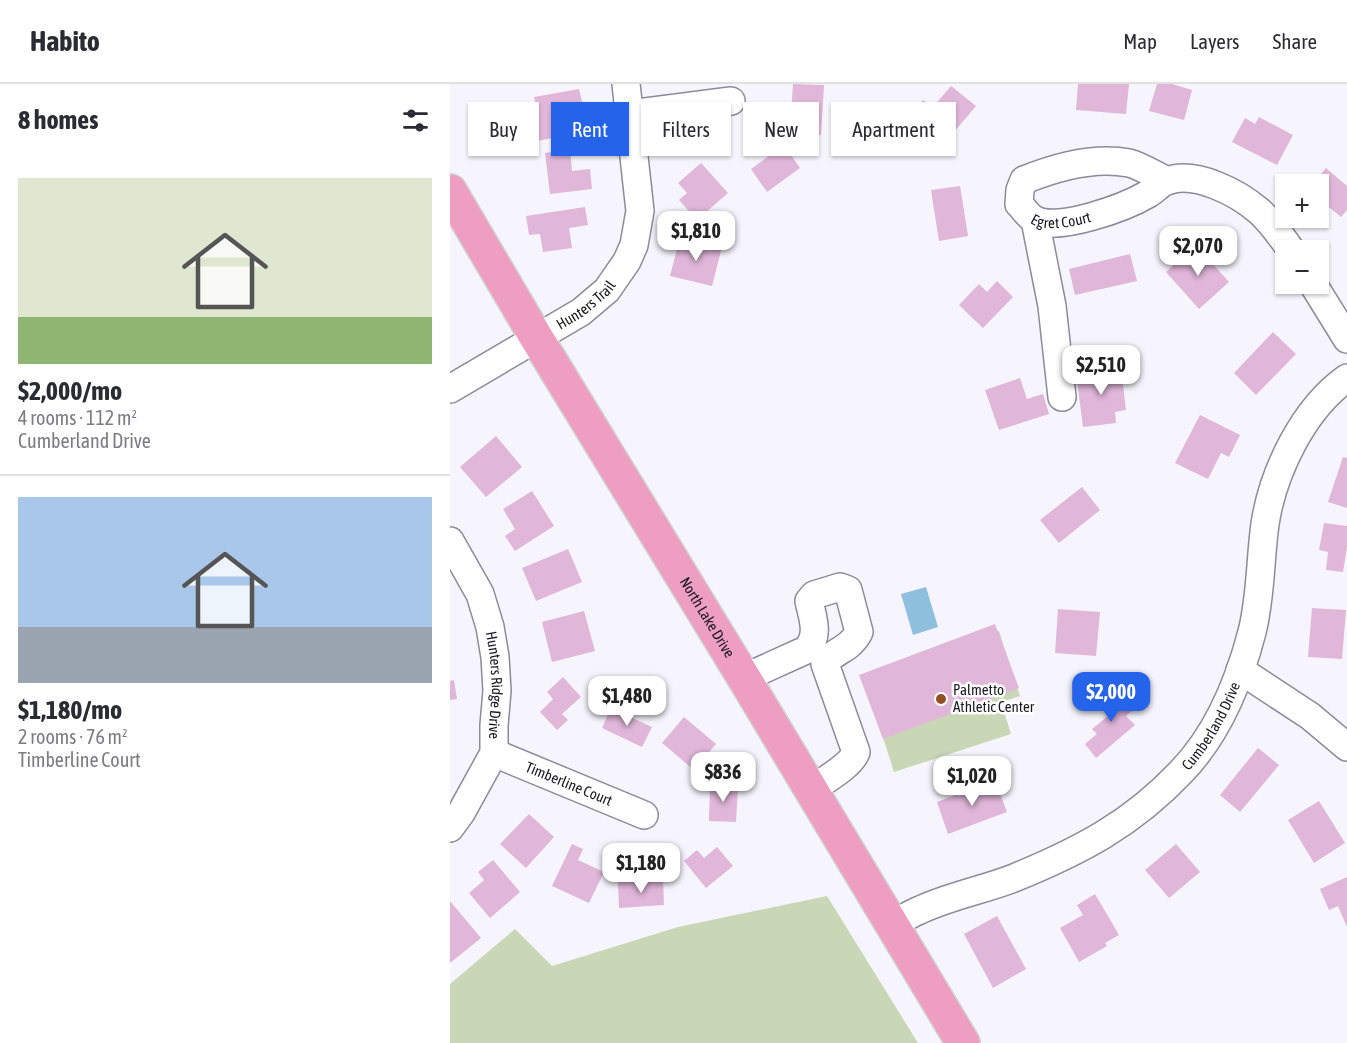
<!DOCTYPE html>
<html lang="en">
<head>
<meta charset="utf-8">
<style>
  body { margin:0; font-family:"Asap Condensed",sans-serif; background:#f2f2f3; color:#2b2b33; height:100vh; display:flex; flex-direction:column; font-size:22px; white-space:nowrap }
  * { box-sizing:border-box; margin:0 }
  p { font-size:20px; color:#7c7c81 }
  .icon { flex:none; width:33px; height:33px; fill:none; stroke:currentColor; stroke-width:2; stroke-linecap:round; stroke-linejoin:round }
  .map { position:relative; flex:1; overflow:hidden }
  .side { display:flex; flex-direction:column; background:#fff; width:450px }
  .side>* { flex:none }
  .top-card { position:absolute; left:18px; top:18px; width:570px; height:54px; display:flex; gap:12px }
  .fabs { position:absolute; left:825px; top:90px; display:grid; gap:12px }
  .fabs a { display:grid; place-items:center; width:54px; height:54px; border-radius:0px; background:#fff; box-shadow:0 2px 4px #0004; font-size:30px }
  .price { position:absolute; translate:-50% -51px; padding:0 14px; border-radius:12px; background:#fff; color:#222; font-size:20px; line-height:39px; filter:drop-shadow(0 2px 3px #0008) }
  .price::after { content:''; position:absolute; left:50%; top:36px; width:18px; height:14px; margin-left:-9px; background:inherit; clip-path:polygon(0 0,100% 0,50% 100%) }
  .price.active { background:#2563eb; color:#fff }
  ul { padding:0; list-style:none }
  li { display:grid; align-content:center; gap:12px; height:318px; padding:0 18px }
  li+li { border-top:2px solid #e1e1e2 }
  li span { display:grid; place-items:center; height:186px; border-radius:0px; color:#555 }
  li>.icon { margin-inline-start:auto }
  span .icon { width:108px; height:108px; fill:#fffc; stroke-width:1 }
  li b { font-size:26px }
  h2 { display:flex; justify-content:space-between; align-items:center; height:72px; padding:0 18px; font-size:26px }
  .pill { padding:0 21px; border-radius:0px; background:#fff; box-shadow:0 2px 4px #0004; font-size:21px; line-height:54px }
  .pill.active { background:#2563eb; color:#fff }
  header { display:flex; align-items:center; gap:36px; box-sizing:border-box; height:84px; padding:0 30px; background:#fff; border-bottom:2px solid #e1e1e2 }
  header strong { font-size:28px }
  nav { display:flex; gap:33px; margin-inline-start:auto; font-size:21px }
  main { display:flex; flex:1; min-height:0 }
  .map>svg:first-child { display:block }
  .green { fill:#cad7b7 }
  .water { fill:#8ebfdd }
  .building { fill:#e0b6d9 }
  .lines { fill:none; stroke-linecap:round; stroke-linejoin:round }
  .minor-casing { stroke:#8c8a9d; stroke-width:30 }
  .major-casing { stroke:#d1d1d2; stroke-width:36 }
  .minor { stroke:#fff; stroke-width:27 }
  .major { stroke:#ee9ec0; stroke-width:33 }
  .poi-dot { fill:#924f20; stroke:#fff; stroke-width:2 }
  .labels { text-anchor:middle; stroke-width:5; stroke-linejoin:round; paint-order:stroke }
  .street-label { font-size:15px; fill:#1a1920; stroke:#fff }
  .poi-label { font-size:15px; fill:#1a1920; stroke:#fff; text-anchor:start }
</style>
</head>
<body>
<header>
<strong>Habito</strong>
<nav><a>Map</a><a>Layers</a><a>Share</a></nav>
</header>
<main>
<section class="side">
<h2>8 homes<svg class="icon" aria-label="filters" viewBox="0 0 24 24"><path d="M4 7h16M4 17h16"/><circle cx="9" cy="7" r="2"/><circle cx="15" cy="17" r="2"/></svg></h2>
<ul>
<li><span style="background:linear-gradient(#dfe7d0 75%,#8fb573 0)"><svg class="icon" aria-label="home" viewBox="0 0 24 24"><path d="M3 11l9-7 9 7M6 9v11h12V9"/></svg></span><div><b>$2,000/mo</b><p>4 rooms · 112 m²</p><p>Cumberland Drive</p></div></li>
<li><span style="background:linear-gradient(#a9c7e8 70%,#9aa5b1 0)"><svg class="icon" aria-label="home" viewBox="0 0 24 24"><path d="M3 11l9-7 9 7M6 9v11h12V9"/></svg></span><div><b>$1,180/mo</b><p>2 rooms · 76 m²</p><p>Timberline Court</p></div></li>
</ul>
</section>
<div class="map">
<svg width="897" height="959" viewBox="0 0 897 959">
  <rect width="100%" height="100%" fill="#f6f5fd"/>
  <g class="green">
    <path d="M549,547L570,612L551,618L561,650L444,688L413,591Z"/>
    <path d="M377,812L468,959H0V900L65,845L102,882L228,843Z"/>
  </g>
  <path class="water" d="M476,503L488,543L463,551L451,510Z"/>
  <g class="building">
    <path d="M343,0L374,1L371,51L348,50L350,32L341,31Z"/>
    <path d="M628,0H679L676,30L626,26Z"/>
    <path d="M707,0H722L742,6L734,36L699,27Z"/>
    <path d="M501,2L526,22L504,48L496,42L485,55L458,34L473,16L483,23Z"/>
    <path d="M129,5L133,22L118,24L123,50L82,58L78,39L89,38L84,13Z"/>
    <path d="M809,33L843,51L827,81L782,58L795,34L805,40Z"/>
    <path d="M334,61L350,84L317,108L301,85Z"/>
    <path d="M120,65L122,87L140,85L142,105L100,110L95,69Z"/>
    <path d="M251,79L278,109L247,136L229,116L237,109L228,99Z"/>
    <path d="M876,84L897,102V126L891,133L868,114V100H863Z"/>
    <path d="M510,102L518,152L489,157L481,106Z"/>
    <path d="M135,123L138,141L119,144L122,164L93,168L90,150L79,151L76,132Z"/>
    <path d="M230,153L272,163L262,202L220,192Z"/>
    <path d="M746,161L779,198L749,225L716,188Z"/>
    <path d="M680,170L687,197L625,211L619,185Z"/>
    <path d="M547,197L563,213L533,244L509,221L529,200L537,208Z"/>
    <path d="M823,248L846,270L806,311L784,289Z"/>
    <path d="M671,284L676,326L665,328L666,339L633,343L626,289Z"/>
    <path d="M570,294L577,315L593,310L599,330L549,346L535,306Z"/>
    <path d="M750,331L790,351L779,373L771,369L758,395L725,379Z"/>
    <path d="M46,352L72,383L36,413L10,383Z"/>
    <path d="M893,373L897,374V424L878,418Z"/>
    <path d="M632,403L650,426L609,459L590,436Z"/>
    <path d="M82,407L104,442L65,467L55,452L65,445L53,425Z"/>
    <path d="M874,439L897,442V463L893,488L876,486L878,468L869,466Z"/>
    <path d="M118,465L132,498L86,517L72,484Z"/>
    <path d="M862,524L896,526L892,575L858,573Z"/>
    <path d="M608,525L650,528L646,572L605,569Z"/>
    <path d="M134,527L145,567L102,578L92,538Z"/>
    <path d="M545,540L569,604L433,655L409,591Z"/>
    <path d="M113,593L131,613L112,630L118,636L107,646L90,628L103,615L97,608Z"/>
    <path d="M4,596L7,615L0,616V597Z"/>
    <path d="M667,605L684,625L676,632L685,641L646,674L635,660L647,650L642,645L658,632L648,621Z"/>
    <path d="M161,624L202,643L192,663L152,644Z"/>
    <path d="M234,633L266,660L244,686L212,659Z"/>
    <path d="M808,664L829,681L790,728L770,711Z"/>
    <path d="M545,696L557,728L498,750L487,718Z"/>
    <path d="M260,701L288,702L286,738L259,737Z"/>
    <path d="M869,717L895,759L864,779L838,736Z"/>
    <path d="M79,730L104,753L76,784L50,760Z"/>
    <path d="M122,760L133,765L128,776L154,788L139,819L102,802Z"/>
    <path d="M726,760L750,788L719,814L695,786Z"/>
    <path d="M267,763L283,782L256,804L234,777L247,766L254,774Z"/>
    <path d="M43,776L70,808L40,834L19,809L34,796L28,788Z"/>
    <path d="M897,793V843L888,822L879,826L870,805Z"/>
    <path d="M213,796L214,821L169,824L168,798Z"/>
    <path d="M645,810L669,851L655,859L657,862L629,878L610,844L633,831L627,821Z"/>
    <path d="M0,817L31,854L0,879Z"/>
    <path d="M547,832L576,885L543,904L514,850Z"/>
  </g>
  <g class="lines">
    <g class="minor-casing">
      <g id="minor">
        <path d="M180,30L281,17"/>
        <path id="s1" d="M717,97C705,91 691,82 679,79C644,72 606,83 574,96L570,106L569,120C574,125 579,133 585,136C609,148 676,123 698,110C705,106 710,99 717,97C745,86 788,109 809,127C822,138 832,154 841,166"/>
        <path d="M585,136L602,222L612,313"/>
        <path d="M863,200L897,255"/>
        <path id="s2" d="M0,305L131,228L157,206L177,177L184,161L190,127L176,0"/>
        <path id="s3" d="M0,457L30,510L40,543L45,573L47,607L44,641V669L11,729L0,744"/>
        <path d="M790,586L860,632L897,663"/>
        <path d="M294,594L356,566C370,552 363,535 359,517L364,511L390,503L398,506L409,548C398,568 384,565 375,580L406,668C401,682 373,697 361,706"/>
        <path id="s4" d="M44,669L194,731"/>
        <path id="s5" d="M442,841C451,836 460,830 470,826C500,812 533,806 564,794C630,767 682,740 731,688C767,651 789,598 802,548C811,513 810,476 815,440C823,388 853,325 897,294"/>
      </g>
    </g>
    <g class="major-casing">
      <g id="major">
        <path id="s6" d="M0,107L86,253L294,594L513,959"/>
      </g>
    </g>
    <use href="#minor" class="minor"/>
    <use href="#major" class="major"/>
  </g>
  <circle class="poi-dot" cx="491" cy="615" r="6"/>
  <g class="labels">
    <g class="street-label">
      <text dy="5" stroke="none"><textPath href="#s1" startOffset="224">Egret Court</textPath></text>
      <text dy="5" stroke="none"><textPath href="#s2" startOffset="160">Hunters Trail</textPath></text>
      <text dy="5" stroke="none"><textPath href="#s6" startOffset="498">North Lake Drive</textPath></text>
      <text dy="5" stroke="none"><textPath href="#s3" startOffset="154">Hunters Ridge Drive</textPath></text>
      <text dy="5" stroke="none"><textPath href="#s5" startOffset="386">Cumberland Drive</textPath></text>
      <text dy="5" stroke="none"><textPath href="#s4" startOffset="81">Timberline Court</textPath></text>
    </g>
    <g class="poi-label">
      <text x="503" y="611">Palmetto<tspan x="503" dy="17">Athletic Center</tspan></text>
    </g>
  </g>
</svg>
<div class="fabs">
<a>+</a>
<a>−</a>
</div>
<b class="price" style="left:246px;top:178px">$1,810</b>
<b class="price" style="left:748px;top:193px">$2,070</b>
<b class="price" style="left:651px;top:312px">$2,510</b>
<b class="price active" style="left:661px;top:639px">$2,000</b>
<b class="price" style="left:177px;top:643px">$1,480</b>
<b class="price" style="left:273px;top:719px">$836</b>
<b class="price" style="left:522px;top:723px">$1,020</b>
<b class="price" style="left:191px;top:810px">$1,180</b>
<div class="top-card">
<a class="pill">Buy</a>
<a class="pill active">Rent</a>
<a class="pill">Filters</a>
<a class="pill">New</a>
<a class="pill">Apartment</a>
</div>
</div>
</main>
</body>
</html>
